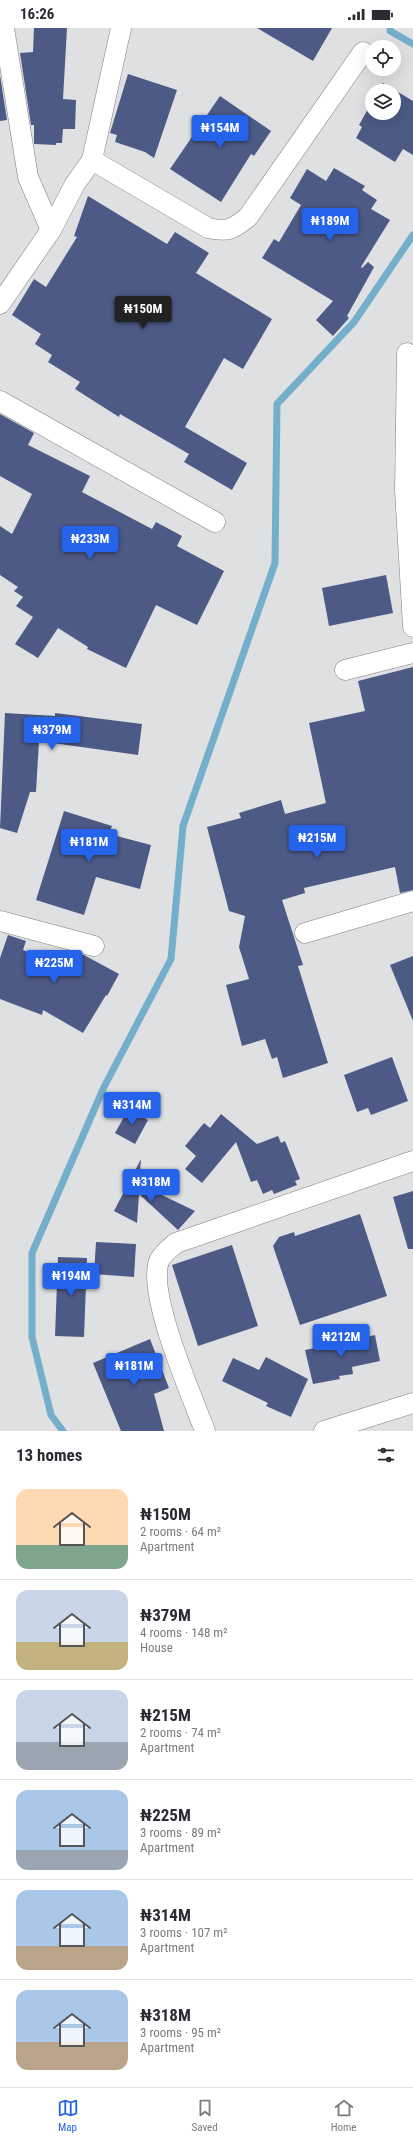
<!DOCTYPE html>
<html lang="en">
<head>
<meta charset="utf-8">
<style>
  body { margin:0; font-family:"Roboto Condensed",sans-serif; background:#f7f7f7; color:#2b2b33; height:100vh; display:flex; flex-direction:column; font-size:15px; white-space:nowrap }
  * { box-sizing:border-box; margin:0 }
  p { font-size:13px; color:#7c7c81 }
  .icon { flex:none; width:22px; height:22px; fill:none; stroke:currentColor; stroke-width:2; stroke-linecap:round; stroke-linejoin:round }
  .map { position:relative; height:1403px; overflow:hidden }
  .sheet { display:flex; flex-direction:column; background:#fff; flex:1 }
  .sheet>* { flex:none }
  .buttons { position:absolute; left:365px; top:12px; display:grid; gap:8px }
  .buttons a { display:grid; place-items:center; width:36px; height:36px; border-radius:50%; background:#fff; box-shadow:0 4px 16px #0002; font-size:20px }
  .price { position:absolute; translate:-50% -34px; padding:0 9px; border-radius:4px; background:#2563eb; color:#fff; font-size:13px; line-height:26px; filter:drop-shadow(0 1px 2px #0008) }
  .price::after { content:''; position:absolute; left:50%; top:24px; width:12px; height:9px; margin-left:-6px; background:inherit; clip-path:polygon(0 0,100% 0,50% 100%) }
  .price.current { background:#222; color:#fff }
  ul { padding:0; list-style:none }
  li { display:flex; align-items:center; gap:12px; height:100px; padding:0 16px }
  li+li { border-top:1px solid #e1e1e2 }
  li span { display:grid; place-items:center; flex:none; width:112px; height:80px; border-radius:12px; color:#555 }
  li>.icon { margin-inline-start:auto }
  span .icon { width:48px; height:48px; fill:#fffc; stroke-width:1 }
  li b { font-size:17px }
  h2 { display:flex; justify-content:space-between; align-items:center; height:48px; padding:0 16px; font-size:17px }
  .status { display:flex; justify-content:space-between; align-items:center; height:28px; padding:0 20px; background:#fff; direction:ltr }
  .status svg { height:11px; fill:currentColor }
  .dock { display:flex; justify-content:space-around; align-items:center; height:56px; border-top:1px solid #e1e1e2; background:#fff; font-size:11px; color:#7c7c81 }
  .dock a { display:grid; justify-items:center; gap:2px }
  .dock .current { color:#2563eb }
  .map>svg:first-child { display:block }
  .lines { fill:none; stroke-linecap:round; stroke-linejoin:round }
  .stream { stroke:#74aeca; stroke-width:7 }
  .building { fill:#4d5a86 }
  .minor-casing { stroke:#7d7e80; stroke-width:21 }
  .minor { stroke:#fff; stroke-width:20 }
</style>
</head>
<body>
<div class="status"><b>16:26</b><svg viewBox="0 0 49 12"><path d="M0 12V9h3v3zM5 12V6h3v6zM10 12V3h3v9zM15 12V0h3v12zM26 1h20v11H26zM47 4h2v5h-2z"/></svg></div>
<div class="map">
<svg width="413" height="1403" viewBox="0 0 413 1403">
  <rect width="100%" height="100%" fill="#dfe0e2"/>
  <g class="lines">
    <g class="stream">
      <path d="M390,0V3L413,16"/>
      <path d="M63,1403L51,1387L32,1309V1225L104,1059L171,931L183,798L275,535L277,376L354,294L413,207"/>
    </g>
  </g>
  <g class="building">
    <path d="M34,0H67L63,71L76,72L75,101H63L62,115H56V117L34,116V97H31L20,25L33,24Z"/>
    <path d="M257,0H332L313,33Z"/>
    <path d="M128,46L177,62L154,130L145,124L115,114L117,107L110,105Z"/>
    <path d="M0,47L7,92L0,93Z"/>
    <path d="M383,55L413,73V127L403,121L395,134L356,110L362,99L359,97L372,74V85H394V63H378Z"/>
    <path d="M220,68L271,103L254,128L251,126L221,174L170,141Z"/>
    <path d="M334,140L365,158L362,162L377,172L371,181L390,192L361,239L362,240L368,234L374,239L347,288L349,290L333,308L316,292L333,273L262,230L274,211L279,214L301,177L290,170L307,141L326,153Z"/>
    <path d="M88,168L167,216L175,204L209,225L196,245L272,291L243,341L224,330L185,399L247,435L232,462L184,434L189,426L120,386L119,389L75,361L80,354L48,334L52,327L35,316L41,306L12,287L34,251L46,259L77,209L74,208Z"/>
    <path d="M0,386L34,405L28,417L90,448L82,464L152,501L156,494L182,508L177,518L224,543L197,597L156,577L126,640L87,621L88,619L58,600L38,630L15,616L33,589L16,578L23,569L14,563L18,559L0,547V498L12,506L32,466L0,448Z"/>
    <path d="M386,547L393,585L329,598L322,560Z"/>
    <path d="M413,639V862L400,865L395,839L304,860L305,865L282,872L303,937L298,938L328,1035L283,1050L277,1029L272,1031L265,1011L242,1018L226,957L249,951L239,919L245,888L229,883L207,799L241,790L239,785L281,772L285,786L326,775L309,695L365,683L358,653Z"/>
    <path d="M5,685L55,688V685L142,696L138,727L39,713L36,764H30L17,805L0,800Z"/>
    <path d="M64,783L112,798L109,806L151,817L140,861L96,849L84,887L36,872Z"/>
    <path d="M8,907L26,913L23,922L70,940L76,927H84L119,946L107,968L106,967L83,1005L43,982L42,987L0,971V930Z"/>
    <path d="M413,928V993L390,937Z"/>
    <path d="M392,1029L408,1073L371,1087L368,1080L357,1084L344,1047Z"/>
    <path d="M129,1080L148,1092L135,1116L115,1105Z"/>
    <path d="M221,1086L257,1116L278,1108L281,1115L285,1113L300,1151L295,1153L297,1157L274,1166L272,1162L263,1166L257,1152L251,1154L236,1114L202,1155L185,1141L196,1128L185,1118L204,1095L210,1100Z"/>
    <path d="M141,1131L139,1156L195,1183L178,1202L139,1166L137,1195L114,1183Z"/>
    <path d="M413,1163V1221H408L393,1169Z"/>
    <path d="M360,1186L387,1268L300,1297L273,1218L279,1209L294,1204L295,1208Z"/>
    <path d="M96,1214L136,1216L134,1249L94,1246Z"/>
    <path d="M232,1217L258,1298L198,1318L172,1237Z"/>
    <path d="M58,1229L87,1230L84,1309L55,1308Z"/>
    <path d="M375,1307L380,1333L352,1339L353,1346L339,1348L340,1351L313,1356L305,1322Z"/>
    <path d="M150,1311L169,1360L154,1366L164,1403H121L93,1335Z"/>
    <path d="M266,1329L308,1351L291,1389L266,1378L268,1375L222,1353L233,1330L259,1342Z"/>
  </g>
  <g class="lines">
    <g class="minor-casing">
      <g id="minor">
        <path d="M4,0L28,149L51,202"/>
        <path d="M92,132L208,200C228,204 232,202 248,189L363,24"/>
        <path d="M0,276L51,202L75,156L92,132L121,0"/>
        <path d="M407,325L405,462L413,599"/>
        <path d="M0,373L215,494"/>
        <path d="M345,642L413,625"/>
        <path d="M0,893L94,918"/>
        <path d="M305,905L413,873"/>
        <path d="M205,1403C192,1368 147,1267 159,1233C162,1226 170,1220 176,1215L413,1133"/>
        <path d="M324,1403L413,1375"/>
      </g>
    </g>
    <use href="#minor" class="minor"/>
  </g>
</svg>
<div class="buttons">
<a><svg class="icon" aria-label="locate" viewBox="0 0 24 24"><circle cx="12" cy="12" r="6"/><path d="M12 2v4M12 18v4M2 12h4M18 12h4"/></svg></a>
<a><svg class="icon" aria-label="layers" viewBox="0 0 24 24"><path d="M12 4l9 5-9 5-9-5zM3 14l9 5 9-5"/></svg></a>
</div>
<b class="price" style="left:220px;top:121px">₦154M</b>
<b class="price" style="left:330px;top:214px">₦189M</b>
<b class="price current" style="left:143px;top:302px">₦150M</b>
<b class="price" style="left:90px;top:532px">₦233M</b>
<b class="price" style="left:52px;top:723px">₦379M</b>
<b class="price" style="left:317px;top:831px">₦215M</b>
<b class="price" style="left:89px;top:835px">₦181M</b>
<b class="price" style="left:54px;top:956px">₦225M</b>
<b class="price" style="left:132px;top:1098px">₦314M</b>
<b class="price" style="left:151px;top:1175px">₦318M</b>
<b class="price" style="left:71px;top:1269px">₦194M</b>
<b class="price" style="left:341px;top:1330px">₦212M</b>
<b class="price" style="left:134px;top:1359px">₦181M</b>
</div>
<section class="sheet">
<h2>13 homes<svg class="icon" aria-label="filters" viewBox="0 0 24 24"><path d="M4 7h16M4 17h16"/><circle cx="9" cy="7" r="2"/><circle cx="15" cy="17" r="2"/></svg></h2>
<ul>
<li><span style="background:linear-gradient(#ffd9b3 70%,#7fa58c 0)"><svg class="icon" aria-label="home" viewBox="0 0 24 24"><path d="M3 11l9-7 9 7M6 9v11h12V9"/></svg></span><div><b>₦150M</b><p>2 rooms · 64 m²</p><p>Apartment</p></div></li>
<li><span style="background:linear-gradient(#c9d6e8 65%,#c2b280 0)"><svg class="icon" aria-label="home" viewBox="0 0 24 24"><path d="M3 11l9-7 9 7M6 9v11h12V9"/></svg></span><div><b>₦379M</b><p>4 rooms · 148 m²</p><p>House</p></div></li>
<li><span style="background:linear-gradient(#c9d6e8 65%,#9aa5b1 0)"><svg class="icon" aria-label="home" viewBox="0 0 24 24"><path d="M3 11l9-7 9 7M6 9v11h12V9"/></svg></span><div><b>₦215M</b><p>2 rooms · 74 m²</p><p>Apartment</p></div></li>
<li><span style="background:linear-gradient(#a9c7e8 75%,#9aa5b1 0)"><svg class="icon" aria-label="home" viewBox="0 0 24 24"><path d="M3 11l9-7 9 7M6 9v11h12V9"/></svg></span><div><b>₦225M</b><p>3 rooms · 89 m²</p><p>Apartment</p></div></li>
<li><span style="background:linear-gradient(#a9c7e8 70%,#b9a48a 0)"><svg class="icon" aria-label="home" viewBox="0 0 24 24"><path d="M3 11l9-7 9 7M6 9v11h12V9"/></svg></span><div><b>₦314M</b><p>3 rooms · 107 m²</p><p>Apartment</p></div></li>
<li><span style="background:linear-gradient(#a9c7e8 65%,#b9a48a 0)"><svg class="icon" aria-label="home" viewBox="0 0 24 24"><path d="M3 11l9-7 9 7M6 9v11h12V9"/></svg></span><div><b>₦318M</b><p>3 rooms · 95 m²</p><p>Apartment</p></div></li>
</ul>
</section>
<nav class="dock">
<a class="current"><svg class="icon" aria-label="map" viewBox="0 0 24 24"><path d="M3 6l6-2 6 2 6-2v14l-6 2-6-2-6 2zM9 4v14M15 6v14"/></svg>Map</a>
<a><svg class="icon" aria-label="saved" viewBox="0 0 24 24"><path d="M7 4h10v16l-5-4-5 4z"/></svg>Saved</a>
<a><svg class="icon" aria-label="home" viewBox="0 0 24 24"><path d="M3 11l9-7 9 7M6 9v11h12V9"/></svg>Home</a>
</nav>
</body>
</html>
